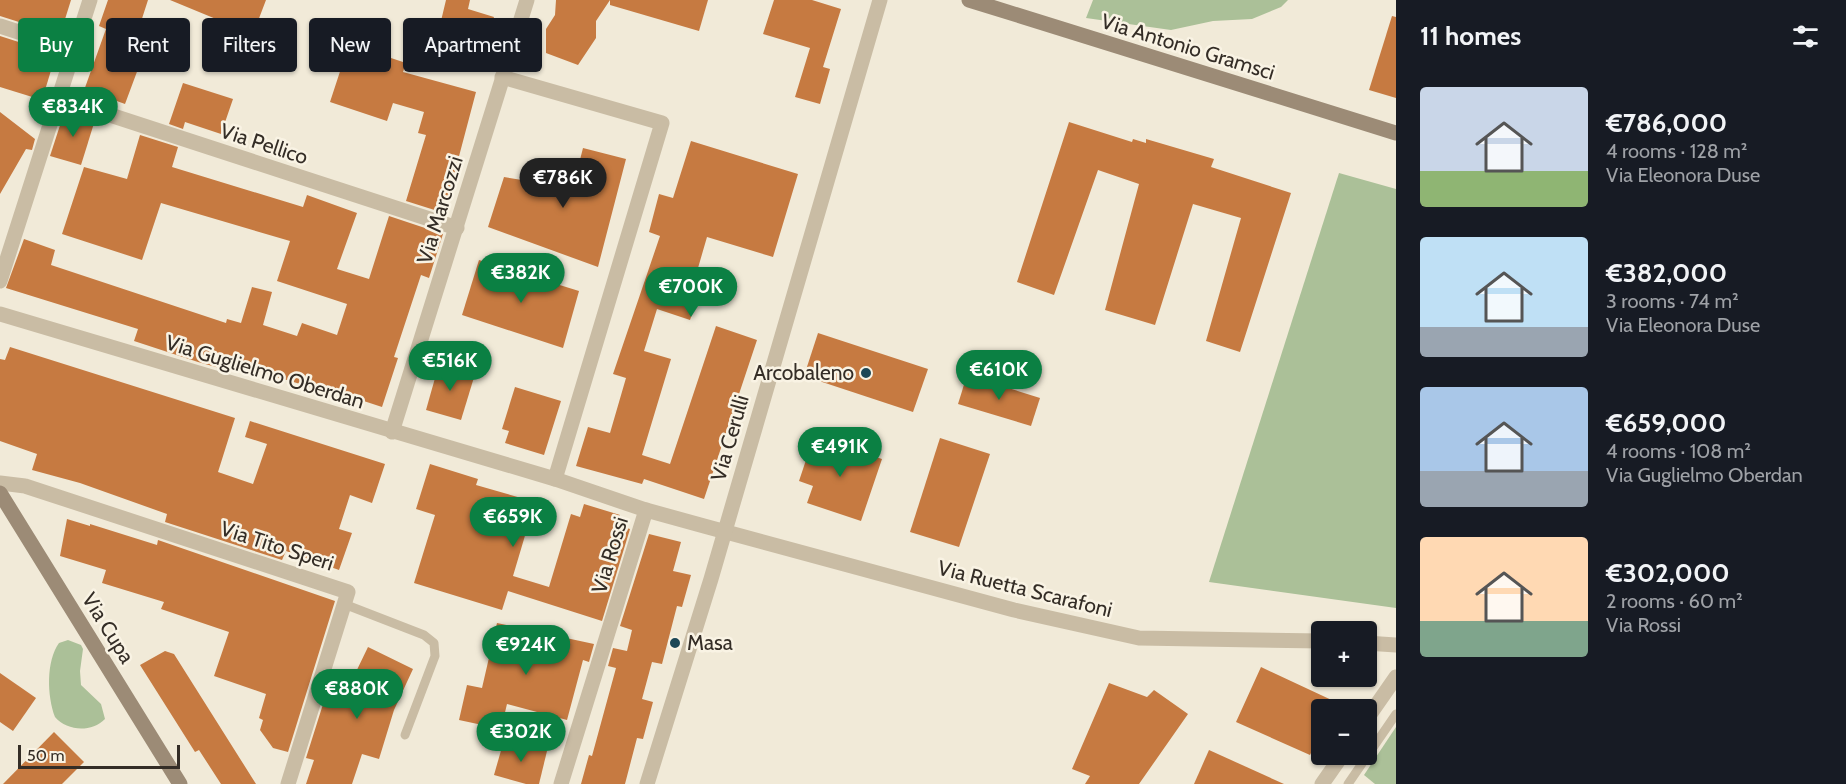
<!DOCTYPE html>
<html lang="en">
<head>
<meta charset="utf-8">
<style>
  body { margin:0; font-family:Cabin,sans-serif; background:#242831; color:#f1f3f6; height:100vh; display:flex; flex-direction:column; font-size:22px; white-space:nowrap }
  * { box-sizing:border-box; margin:0 }
  p { font-size:20px; color:#9ea1a6 }
  .icon { flex:none; width:33px; height:33px; fill:none; stroke:currentColor; stroke-width:2; stroke-linecap:round; stroke-linejoin:round }
  .map { position:relative; flex:1; overflow:hidden }
  .details { display:flex; flex-direction:column; background:#171b24; width:450px }
  .details>* { flex:none }
  .hud { position:absolute; left:18px; top:18px; width:570px; height:54px; display:flex; gap:12px }
  .controls { position:absolute; left:1311px; top:621px; display:grid; gap:12px }
  .controls a { display:grid; place-items:center; width:66px; height:66px; border-radius:6px; background:#171b24; box-shadow:0 2px 4px #0004; font-size:30px }
  .scale { position:absolute; left:18px; bottom:15px; width:162px; box-sizing:border-box; padding-left:6px; border:3px solid #342d26; border-top:0; font-size:16px; line-height:21px; white-space:nowrap; color:#342d26; -webkit-text-stroke:4px #f9f3e4; paint-order:stroke }
  .price { position:absolute; translate:-50% -51px; padding:0 14px; border-radius:21px; background:#0b8043; color:#fff; font-size:20px; line-height:39px; filter:drop-shadow(0 2px 3px #0008) }
  .price::after { content:''; position:absolute; left:50%; top:36px; width:18px; height:14px; margin-left:-9px; background:inherit; clip-path:polygon(0 0,100% 0,50% 100%) }
  .price.on { background:#222; color:#fff }
  ul { padding:0; list-style:none }
  li { display:flex; align-items:center; gap:18px; height:150px; padding:0 24px }
  li span { display:grid; place-items:center; flex:none; width:168px; height:120px; border-radius:6px; color:#555 }
  li>.icon { margin-inline-start:auto }
  span .icon { width:72px; height:72px; fill:#fffc; stroke-width:1 }
  li b { font-size:26px }
  h2 { display:flex; justify-content:space-between; align-items:center; height:72px; padding:0 24px; font-size:26px }
  .chip { padding:0 21px; border-radius:6px; background:#171b24; box-shadow:0 2px 4px #0004; font-size:21px; line-height:54px }
  .chip.on { background:#0b8043; color:#fff }
  main { display:flex; flex:1; min-height:0 }
  .map>svg:first-child { display:block }
  .green { fill:#abc098 }
  .building { fill:#c67a41 }
  .lines { fill:none; stroke-linecap:round; stroke-linejoin:round }
  .lane { stroke:#c9bca4; stroke-width:9 }
  .street { stroke:#c9bca4; stroke-width:15 }
  .secondary { stroke:#9c8b76; stroke-width:15 }
  .poi-dot { fill:#1c4756; stroke:#f9f3e4; stroke-width:2 }
  .labels { text-anchor:middle; stroke-width:5; stroke-linejoin:round; paint-order:stroke }
  .street-label { font-size:21px; fill:#342d26; stroke:#f9f3e4 }
  .poi-label { font-size:21px; fill:#342d26; stroke:#f9f3e4; text-anchor:end }
</style>
</head>
<body>
<main>
<div class="map">
<svg width="1396" height="784" viewBox="0 0 1396 784">
  <rect width="100%" height="100%" fill="#f1ead8"/>
  <g class="green">
    <path d="M1093,0H1288L1281,7L1252,19L1213,21L1171,30L1086,18Z"/>
    <path d="M1339,173L1396,189V608L1209,582Z"/>
    <path d="M68,640L81,645L83,649L80,671L81,685L101,704L105,719C91,733 67,731 55,717C47,696 46,661 59,643Z"/>
    <path d="M1396,727V784H1375L1364,775Z"/>
  </g>
  <g class="building">
    <path d="M0,0H71L60,35L0,16Z"/>
    <path d="M108,0H148L127,65L138,69L125,104L103,96L101,102L82,96L106,29L99,26Z"/>
    <path d="M170,0H266L253,34L237,28L235,34L213,26L216,19Z"/>
    <path d="M446,0H470L468,9L494,17L481,60L435,46Z"/>
    <path d="M556,0H610L596,21V38L578,65L546,53V29L555,15Z"/>
    <path d="M610,0H708L699,31L610,5Z"/>
    <path d="M774,0H812L841,9L823,67L830,69L820,104L795,97L810,48L763,34Z"/>
    <path d="M1392,16L1396,17V98L1369,90Z"/>
    <path d="M0,36L56,54L42,100L0,87Z"/>
    <path d="M349,44L406,63L403,72L476,92L444,213L406,201L426,135L418,133L424,112L393,103L387,121L330,102Z"/>
    <path d="M183,83L233,99L221,134L185,122L183,129L169,124Z"/>
    <path d="M65,110L95,120L81,165L50,156Z"/>
    <path d="M0,112L35,139L32,150L26,149L0,194Z"/>
    <path d="M1069,122L1132,142L1133,139L1146,143V139L1214,159L1211,167L1291,193L1240,352L1206,341L1241,218L1193,204L1155,325L1105,310L1139,184L1098,170L1054,295L1017,282Z"/>
    <path d="M140,135L178,147L172,167L303,207L307,195L357,213L337,269L369,279L389,216L443,234L429,278L421,275L394,357L398,358L382,407L318,386L317,389L236,365L234,372L198,362L134,341L138,329L6,288L24,239L55,250L51,265L226,323L227,319L241,323L252,287L272,292L263,325L297,336L302,323L337,335L347,304L277,281L290,241L161,203L142,260L62,234L84,167L127,179Z"/>
    <path d="M691,141L798,174L773,257L707,237L698,268L707,271L690,320L657,309L644,351L671,359L642,455L670,464L716,326L757,340L704,499L644,479L642,484L576,466L588,427L610,433L626,378L613,374L660,236L649,232L659,194L673,198Z"/>
    <path d="M583,148L626,159L598,267L488,227L504,177L528,181L534,172L571,195Z"/>
    <path d="M479,260L579,291L563,348L462,315Z"/>
    <path d="M818,333L928,369L913,412L804,376Z"/>
    <path d="M10,347L235,418L218,472L253,484L267,444L245,437L250,421L385,464L372,503L350,495L339,529L352,533L339,570L286,551L282,560L165,522L167,514L80,483L32,470L37,454L0,441V359L5,360Z"/>
    <path d="M439,364L475,374L461,420L426,410Z"/>
    <path d="M967,375L1040,398L1031,426L958,404Z"/>
    <path d="M515,387L561,401L544,455L505,443L509,431L502,429Z"/>
    <path d="M814,436L882,459L861,521L807,503L813,486L799,481Z"/>
    <path d="M940,438L990,454L959,547L910,532Z"/>
    <path d="M430,464L478,479L476,485L535,502L513,576L549,587L571,514L580,517L584,504L620,515L617,525L630,529L602,621L508,591L502,610L414,583L435,515L416,509Z"/>
    <path d="M67,519L90,526V524L157,545L158,540L335,601L288,752L273,748L260,730L263,720L259,718L266,694L214,676L229,632L161,609L164,602L102,583L106,570L60,556Z"/>
    <path d="M649,534L681,542L673,571L691,575L682,607L677,606L662,664L652,662L642,699L653,702L643,739L637,738L625,784H581L589,755L592,756L616,668L608,666L613,648L627,651L632,630L620,626Z"/>
    <path d="M497,623L594,644L589,662L583,660L567,720L507,704L501,729L459,720L467,685L482,688Z"/>
    <path d="M368,647L413,669L394,710L379,759L362,754L352,784H306L314,760L306,758L324,701L340,705Z"/>
    <path d="M165,651L174,654L256,784H221L199,750L195,752L140,665Z"/>
    <path d="M1261,667L1353,710H1322V731L1310,755L1236,722Z"/>
    <path d="M0,673L36,698L13,731L0,722Z"/>
    <path d="M1109,683L1147,697L1154,690L1188,714L1139,784H1085L1090,776L1072,769Z"/>
    <path d="M54,732L84,762L62,784H3Z"/>
    <path d="M504,740L547,751L539,784H526L494,775Z"/>
    <path d="M1209,750L1284,784H1194Z"/>
  </g>
  <g class="lines">
    <g class="lane">
      <path d="M344,604L424,635L434,643L435,656L405,735"/>
      <path d="M1348,784L1396,714"/>
    </g>
    <g class="street">
      <path d="M0,26L74,50"/>
      <path d="M502,77L662,123L555,479"/>
      <path d="M58,98L457,228"/>
      <path d="M0,281L90,0"/>
      <path d="M0,314L555,479L646,510L704,526L1014,610L1139,638L1322,641"/>
      <path d="M392,432L527,0"/>
      <path d="M0,483L25,486L348,592L288,784"/>
      <path d="M1366,643L1396,645"/>
      <path d="M1366,720L1396,677"/>
      <path d="M561,784L646,510"/>
      <path d="M647,784L711,579L880,0"/>
      <path d="M1322,784L1343,754"/>
    </g>
    <g class="secondary">
      <path d="M969,0L1396,133"/>
      <path d="M0,493L180,784"/>
    </g>
  </g>
  <g class="poi-dot">
    <circle cx="866" cy="373" r="6"/>
    <circle cx="675" cy="643" r="6"/>
  </g>
  <g class="labels">
    <g class="street-label">
      <text transform="translate(1188 47) rotate(17)" y="7">Via Antonio Gramsci</text>
      <text transform="translate(264 144) rotate(18)" y="7">Via Pellico</text>
      <text transform="translate(440 210) rotate(-73)" y="7">Via Marcozzi</text>
      <text transform="translate(265 372) rotate(17)" y="7">Via Guglielmo Oberdan</text>
      <text transform="translate(730 438) rotate(-74)" y="7">Via Cerulli</text>
      <text transform="translate(277 546) rotate(18)" y="7">Via Tito Speri</text>
      <text transform="translate(610 555) rotate(-73)" y="7">Via Rossi</text>
      <text transform="translate(1025 589) rotate(14)" y="7">Via Ruetta Scarafoni</text>
      <text transform="translate(108 628) rotate(58)" y="7">Via Cupa</text>
    </g>
    <g class="poi-label">
      <text x="854" y="380">Arcobaleno</text>
      <text x="687" y="650" text-anchor="start">Masa</text>
    </g>
  </g>
</svg>
<div class="controls">
<a>+</a>
<a>−</a>
</div>
<div class="scale">50 m</div>
<b class="price" style="left:73px;top:138px">€834K</b>
<b class="price on" style="left:563px;top:209px">€786K</b>
<b class="price" style="left:521px;top:304px">€382K</b>
<b class="price" style="left:691px;top:318px">€700K</b>
<b class="price" style="left:450px;top:392px">€516K</b>
<b class="price" style="left:999px;top:401px">€610K</b>
<b class="price" style="left:840px;top:478px">€491K</b>
<b class="price" style="left:513px;top:548px">€659K</b>
<b class="price" style="left:526px;top:676px">€924K</b>
<b class="price" style="left:357px;top:720px">€880K</b>
<b class="price" style="left:521px;top:763px">€302K</b>
<div class="hud">
<a class="chip on">Buy</a>
<a class="chip">Rent</a>
<a class="chip">Filters</a>
<a class="chip">New</a>
<a class="chip">Apartment</a>
</div>
</div>
<section class="details">
<h2>11 homes<svg class="icon" aria-label="filters" viewBox="0 0 24 24"><path d="M4 7h16M4 17h16"/><circle cx="9" cy="7" r="2"/><circle cx="15" cy="17" r="2"/></svg></h2>
<ul>
<li><span style="background:linear-gradient(#c9d6e8 70%,#8fb573 0)"><svg class="icon" aria-label="home" viewBox="0 0 24 24"><path d="M3 11l9-7 9 7M6 9v11h12V9"/></svg></span><div><b>€786,000</b><p>4 rooms · 128 m²</p><p>Via Eleonora Duse</p></div></li>
<li><span style="background:linear-gradient(#bfe0f5 75%,#9aa5b1 0)"><svg class="icon" aria-label="home" viewBox="0 0 24 24"><path d="M3 11l9-7 9 7M6 9v11h12V9"/></svg></span><div><b>€382,000</b><p>3 rooms · 74 m²</p><p>Via Eleonora Duse</p></div></li>
<li><span style="background:linear-gradient(#a9c7e8 70%,#9aa5b1 0)"><svg class="icon" aria-label="home" viewBox="0 0 24 24"><path d="M3 11l9-7 9 7M6 9v11h12V9"/></svg></span><div><b>€659,000</b><p>4 rooms · 108 m²</p><p>Via Guglielmo Oberdan</p></div></li>
<li><span style="background:linear-gradient(#ffd9b3 70%,#7fa58c 0)"><svg class="icon" aria-label="home" viewBox="0 0 24 24"><path d="M3 11l9-7 9 7M6 9v11h12V9"/></svg></span><div><b>€302,000</b><p>2 rooms · 60 m²</p><p>Via Rossi</p></div></li>
</ul>
</section>
</main>
</body>
</html>
